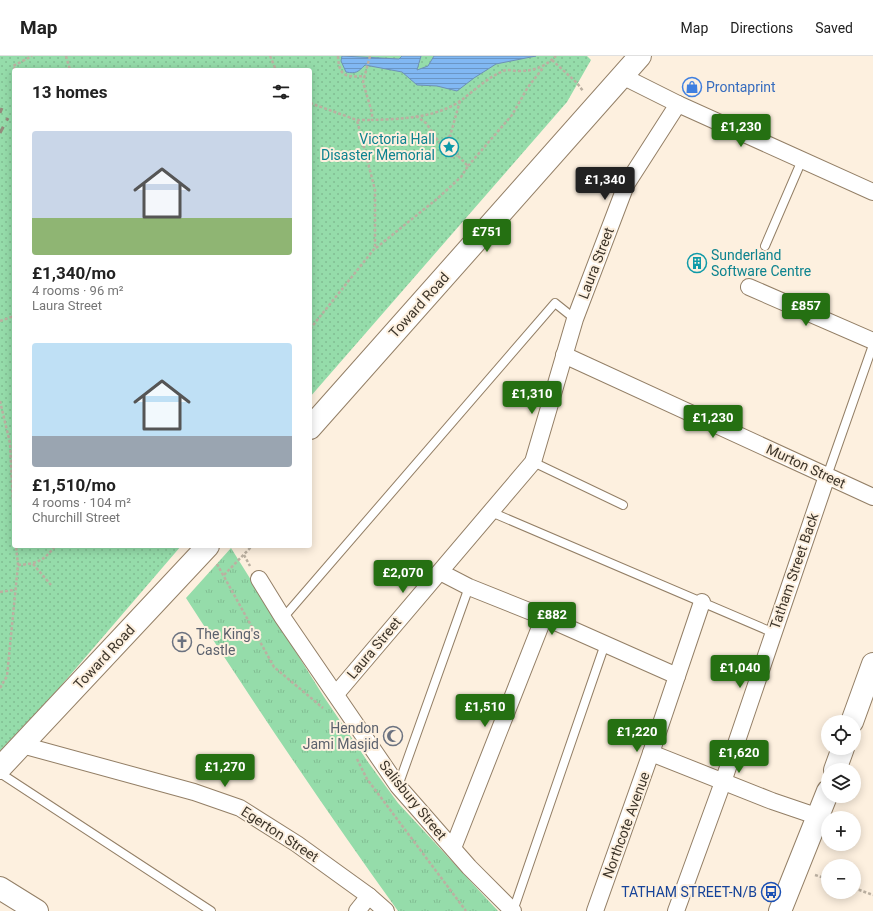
<!DOCTYPE html>
<html lang="en">
<head>
<meta charset="utf-8">
<style>
  body { margin:0; font-family:Roboto,sans-serif; background:#f6f6f6; color:#222; height:100vh; display:flex; flex-direction:column; font-size:15px; white-space:nowrap }
  * { box-sizing:border-box; margin:0 }
  p { font-size:13px; color:#767676 }
  .icon { flex:none; width:22px; height:22px; fill:none; stroke:currentColor; stroke-width:2; stroke-linecap:round; stroke-linejoin:round }
  .map { position:relative; flex:1; overflow:hidden }
  .drawer { position:absolute; left:12px; top:12px; width:300px; height:480px; display:flex; flex-direction:column; background:#fff; border-radius:4px; box-shadow:0 2px 10px #0003 }
  .drawer>* { flex:none }
  .tools { position:absolute; left:821px; top:659px; display:grid; gap:8px }
  .tools a { display:grid; place-items:center; width:40px; height:40px; border-radius:50%; background:#fff; box-shadow:0 2px 10px #0003; font-size:20px }
  .price { position:absolute; translate:-50% -34px; padding:0 9px; border-radius:4px; background:#257012; color:#fff; font-size:13px; line-height:26px; filter:drop-shadow(0 1px 2px #0008) }
  .price::after { content:''; position:absolute; left:50%; top:24px; width:12px; height:9px; margin-left:-6px; background:inherit; clip-path:polygon(0 0,100% 0,50% 100%) }
  .price.current { background:#222; color:#fff }
  ul { padding:0; list-style:none }
  li { display:grid; align-content:center; gap:8px; height:212px; padding:0 20px }
  li span { display:grid; place-items:center; height:124px; border-radius:4px; color:#555 }
  li>.icon { margin-inline-start:auto }
  span .icon { width:72px; height:72px; fill:#fffc; stroke-width:1 }
  li b { font-size:17px }
  h2 { display:flex; justify-content:space-between; align-items:center; height:48px; padding:0 20px; font-size:17px }
  header { display:flex; align-items:center; gap:24px; box-sizing:border-box; height:56px; padding:0 20px; background:#fff; border-bottom:1px solid #e0e0e0 }
  header strong { font-size:19px }
  nav { display:flex; gap:22px; margin-inline-start:auto; font-size:14px }
  .map>svg:first-child { display:block }
  .grass { fill:url(#grass-tufts) }
  .park { fill:url(#park-dots) }
  .water { fill:url(#water-rules); stroke:#6d91b7 }
  .lines { fill:none; stroke-linecap:round; stroke-linejoin:round }
  .lane-casing { stroke:#937f66; stroke-width:10 }
  .street-casing { stroke:#937f66; stroke-width:18 }
  .secondary-casing { stroke:#937f66; stroke-width:24 }
  .highway-casing { stroke:#937f66; stroke-width:24 }
  .path { stroke:#bbb0a1; stroke-width:2.5; stroke-dasharray:3 2; stroke-linecap:butt }
  .lane { stroke:#fff; stroke-width:8 }
  .street { stroke:#fff; stroke-width:16 }
  .secondary { stroke:#fff; stroke-width:22 }
  .highway { stroke:#fff; stroke-width:22 }
  .rail { stroke:#958b7d; stroke-width:3; stroke-dasharray:7 7; stroke-linecap:butt }
  .labels { text-anchor:middle; stroke-width:4; stroke-linejoin:round; paint-order:stroke }
  .shop-label { font-size:14px; fill:#366cbe; stroke:#fdf0df; text-anchor:start }
  .culture-label { font-size:14px; fill:#0d838f; stroke:#fdf0df; text-anchor:end }
  .street-label { font-size:14px; fill:#3d352a; stroke:#fdf0df }
  .worship-label { font-size:14px; fill:#5b616d; stroke:#fdf0df; text-anchor:start }
  .transit-label { font-size:14px; fill:#164399; stroke:#fdf0df; text-anchor:end }
</style>
</head>
<body>
<header>
<strong>Map</strong>
<nav><a>Map</a><a>Directions</a><a>Saved</a></nav>
</header>
<div class="map">
<svg width="873" height="855" viewBox="0 0 873 855">
  <defs>
    <pattern id="grass-tufts" width="24" height="20" patternUnits="userSpaceOnUse"><rect width="24" height="20" fill="#95dcaa"/><path d="M3 7l-1-3M5 7V3M7 7l1-3M15 17l-1-3M17 17v-4M19 17l1-3" fill="none" stroke="#81bd92"/></pattern>
    <pattern id="park-dots" width="8" height="8" patternUnits="userSpaceOnUse"><rect width="8" height="8" fill="#95dcaa"/><path d="M2 2h.1M6 6h.1" fill="none" stroke="#81bd92" stroke-width="1.8" stroke-linecap="round"/></pattern>
    <pattern id="water-rules" width="6" height="5" patternUnits="userSpaceOnUse"><rect width="6" height="5" fill="#81b8f3"/><path d="M0 2.5h6" fill="none" stroke="#6b96c5"/></pattern>
  </defs>
  <rect width="100%" height="100%" fill="#fdf0df"/>
  <path class="grass" d="M231,492L324,641L368,706L398,747L498,855H398C324,752 254,648 186,542Z"/>
  <path class="park" d="M0,0H587L591,4L567,46L310,341V14H14V490H181L59,632L0,695Z"/>
  <path class="water" d="M342,0L399,3L402,0H421L417,14L428,10L434,0H536L496,8L474,22L457,35L437,30L417,29L402,16L365,9C358,16 356,18 346,16L341,5Z"/>
  <g class="lines">
    <g class="lane-casing">
      <g id="lane">
        <path d="M765,190L802,104"/>
        <path d="M533,406L623,449"/>
        <path d="M827,420L873,289"/>
        <path d="M491,456L774,577"/>
        <path d="M283,562L555,247L575,263"/>
        <path d="M0,717L211,855"/>
        <path d="M398,730L469,531"/>
        <path d="M513,855L605,588"/>
      </g>
    </g>
    <g class="street-casing">
      <g id="street">
        <path d="M622,20L678,48L873,136"/>
        <path d="M749,231L873,285"/>
        <path d="M564,299L873,441"/>
        <path d="M440,516L469,531L544,561L677,620"/>
        <path d="M259,523L283,562L398,730L469,811L513,855"/>
        <path d="M336,638L533,406L575,263L626,129L678,48"/>
        <path d="M22,689L194,736L240,752L297,788L369,840L386,855"/>
        <path d="M651,697L772,745L819,761"/>
        <path d="M453,792L544,561"/>
        <path d="M357,855L369,840"/>
        <path d="M595,855L651,697L702,546"/>
        <path d="M676,855L723,726L827,420"/>
      </g>
    </g>
    <g class="secondary-casing">
      <g id="secondary">
        <path d="M310,372L640,0"/>
        <path d="M852,666L873,608"/>
        <path d="M0,712L208,490"/>
        <path d="M835,714L843,692"/>
        <path d="M780,855L828,735"/>
      </g>
    </g>
    <g class="highway-casing">
      <path id="highway" d="M0,832L37,855"/>
    </g>
    <g class="path">
      <path d="M66,0L70,14"/>
      <path d="M270,0L276,14"/>
      <path d="M338,0C339,22 347,21 365,20"/>
      <path d="M370,0L363,26L372,57V64C400,63 436,62 460,45C474,35 487,22 503,15C507,13 513,15 518,15C535,15 544,11 556,0"/>
      <path d="M552,4L577,27L583,35"/>
      <path d="M15,14L13,10L32,0"/>
      <path d="M310,47L357,64H372"/>
      <path d="M416,60L426,67L441,89"/>
      <path d="M450,80L444,84L441,89L443,97L451,101L457,99"/>
      <path d="M468,110L512,59L528,31L543,12"/>
      <path d="M376,192L438,142L461,121L468,110L457,99L458,89L450,80L460,45"/>
      <path d="M0,265L14,260"/>
      <path d="M310,273L375,192V134L357,64"/>
      <path d="M0,345L10,387L14,467"/>
      <path d="M244,499L250,510"/>
      <path d="M33,508L51,529"/>
      <path d="M217,508L274,611L323,652"/>
      <path d="M18,509C36,508 44,505 55,490"/>
      <path d="M224,519L252,490"/>
      <path d="M0,536L14,534"/>
      <path d="M0,632L7,620L18,509L16,490"/>
      <path d="M357,703L367,723L466,855"/>
      <path d="M815,819L828,823"/>
      <path d="M854,832L873,839"/>
    </g>
    <use href="#lane" class="lane"/>
    <use href="#street" class="street"/>
    <use href="#secondary" class="secondary"/>
    <use href="#highway" class="highway"/>
    <g class="rail">
      <path d="M0,57L2,52"/>
      <path d="M0,77L8,62"/>
    </g>
  </g>
  <defs>
    <g id="shop-ring" transform="scale(1)"><circle r="9.5" fill="#fdf0df" stroke="#3f7fe0" stroke-width="1.5"/><path d="M-5-2.5h2.3a2.7 3.5 0 0 1 5.4 0H5L5.5 6h-11ZM-1.5-2.5h3a1.5 2.3 0 0 0-3 0Z" fill="#3f7fe0"/></g>
    <g id="sight-ring" transform="scale(1)"><circle r="9.5" fill="#fdf0df" stroke="#0f9aa8" stroke-width="1.5"/><path d="M0-6L1.8-2.2L6-1.7L2.9 1.2L3.7 5.4L0 3.3L-3.7 5.4L-2.9 1.2L-6-1.7L-1.8-2.2Z" fill="#0f9aa8"/></g>
    <g id="building-ring" transform="scale(1)"><circle r="9.5" fill="#fdf0df" stroke="#0f9aa8" stroke-width="1.5"/><path d="M-4-6H4V6H1V3H-1V6H-4ZM-2.5-4.3h1.7v1.8h-1.7ZM.8-4.3h1.7v1.8H.8ZM-2.5-1h1.7V.8h-1.7ZM.8-1h1.7V.8H.8Z" fill="#0f9aa8"/></g>
    <g id="church-ring" transform="scale(1)"><circle r="9.5" fill="#fdf0df" stroke="#6b7280" stroke-width="1.5"/><path d="M-1.2-6h2.4v3.5h3.3v2.4h-3.3V6h-2.4V-.1h-3.3v-2.4h3.3Z" fill="#6b7280"/></g>
    <g id="mosque-ring" transform="scale(1)"><circle r="9.5" fill="#fdf0df" stroke="#6b7280" stroke-width="1.5"/><path d="M3.5-4.9A6 6 0 1 0 3.5 4.9A5 5 0 1 1 3.5-4.9Z" fill="#6b7280"/></g>
    <g id="bus-ring" transform="scale(1)"><circle r="9.5" fill="#fdf0df" stroke="#1a4fb4" stroke-width="1.5"/><path d="M-5-6H5V4H4V6H2V4H-2V6H-4V4H-5ZM-3.5-4V0h7V-4ZM-3.5 1.2v1.5H-2V1.2ZM2 1.2v1.5H3.5V1.2Z" fill="#1a4fb4"/></g>
  </defs>
  <g fill-rule="evenodd">
    <use href="#shop-ring" x="692" y="31"/>
    <use href="#sight-ring" x="449" y="91"/>
    <use href="#building-ring" x="697" y="207"/>
    <use href="#church-ring" x="182" y="586"/>
    <use href="#mosque-ring" x="393" y="680"/>
    <use href="#bus-ring" x="771" y="836"/>
  </g>
  <g class="labels">
    <g class="shop-label">
      <text x="706" y="36">Prontaprint</text>
    </g>
    <g class="culture-label">
      <text x="435" y="88">Victoria Hall<tspan x="435" dy="16">Disaster Memorial</tspan></text>
      <text x="711" y="204" text-anchor="start">Sunderland<tspan x="711" dy="16">Software Centre</tspan></text>
    </g>
    <g class="street-label">
      <text transform="translate(596 207) rotate(-69)" y="5">Laura Street</text>
      <text transform="translate(419 249) rotate(-48)" y="5">Toward Road</text>
      <text transform="translate(806 410) rotate(25)" y="5">Murton Street</text>
      <text transform="translate(794 515) rotate(-71)" y="5">Tatham Street Back</text>
      <text transform="translate(374 592) rotate(-50)" y="5">Laura Street</text>
      <text transform="translate(104 601) rotate(-47)" y="5">Toward Road</text>
      <text transform="translate(413 744) rotate(51)" y="5">Salisbury Street</text>
      <text transform="translate(626 769) rotate(-70)" y="5">Northcote Avenue</text>
      <text transform="translate(280 778) rotate(33)" y="5">Egerton Street</text>
    </g>
    <g class="worship-label">
      <text x="196" y="583">The King's<tspan x="196" dy="16">Castle</tspan></text>
      <text x="379" y="677" text-anchor="end">Hendon<tspan x="379" dy="16">Jami Masjid</tspan></text>
    </g>
    <g class="transit-label">
      <text x="757" y="841">TATHAM STREET-N/B</text>
    </g>
  </g>
</svg>
<div class="tools">
<a><svg class="icon" aria-label="locate" viewBox="0 0 24 24"><circle cx="12" cy="12" r="6"/><path d="M12 2v4M12 18v4M2 12h4M18 12h4"/></svg></a>
<a><svg class="icon" aria-label="layers" viewBox="0 0 24 24"><path d="M12 4l9 5-9 5-9-5zM3 14l9 5 9-5"/></svg></a>
<a>+</a>
<a>−</a>
</div>
<b class="price" style="left:741px;top:92px">£1,230</b>
<b class="price current" style="left:605px;top:145px">£1,340</b>
<b class="price" style="left:487px;top:197px">£751</b>
<b class="price" style="left:806px;top:271px">£857</b>
<b class="price" style="left:532px;top:359px">£1,310</b>
<b class="price" style="left:713px;top:383px">£1,230</b>
<b class="price" style="left:403px;top:538px">£2,070</b>
<b class="price" style="left:552px;top:580px">£882</b>
<b class="price" style="left:740px;top:633px">£1,040</b>
<b class="price" style="left:485px;top:672px">£1,510</b>
<b class="price" style="left:637px;top:697px">£1,220</b>
<b class="price" style="left:739px;top:718px">£1,620</b>
<b class="price" style="left:225px;top:732px">£1,270</b>
<section class="drawer">
<h2>13 homes<svg class="icon" aria-label="filters" viewBox="0 0 24 24"><path d="M4 7h16M4 17h16"/><circle cx="9" cy="7" r="2"/><circle cx="15" cy="17" r="2"/></svg></h2>
<ul>
<li><span style="background:linear-gradient(#c9d6e8 70%,#8fb573 0)"><svg class="icon" aria-label="home" viewBox="0 0 24 24"><path d="M3 11l9-7 9 7M6 9v11h12V9"/></svg></span><div><b>£1,340/mo</b><p>4 rooms · 96 m²</p><p>Laura Street</p></div></li>
<li><span style="background:linear-gradient(#bfe0f5 75%,#9aa5b1 0)"><svg class="icon" aria-label="home" viewBox="0 0 24 24"><path d="M3 11l9-7 9 7M6 9v11h12V9"/></svg></span><div><b>£1,510/mo</b><p>4 rooms · 104 m²</p><p>Churchill Street</p></div></li>
</ul>
</section>
</div>
</body>
</html>
